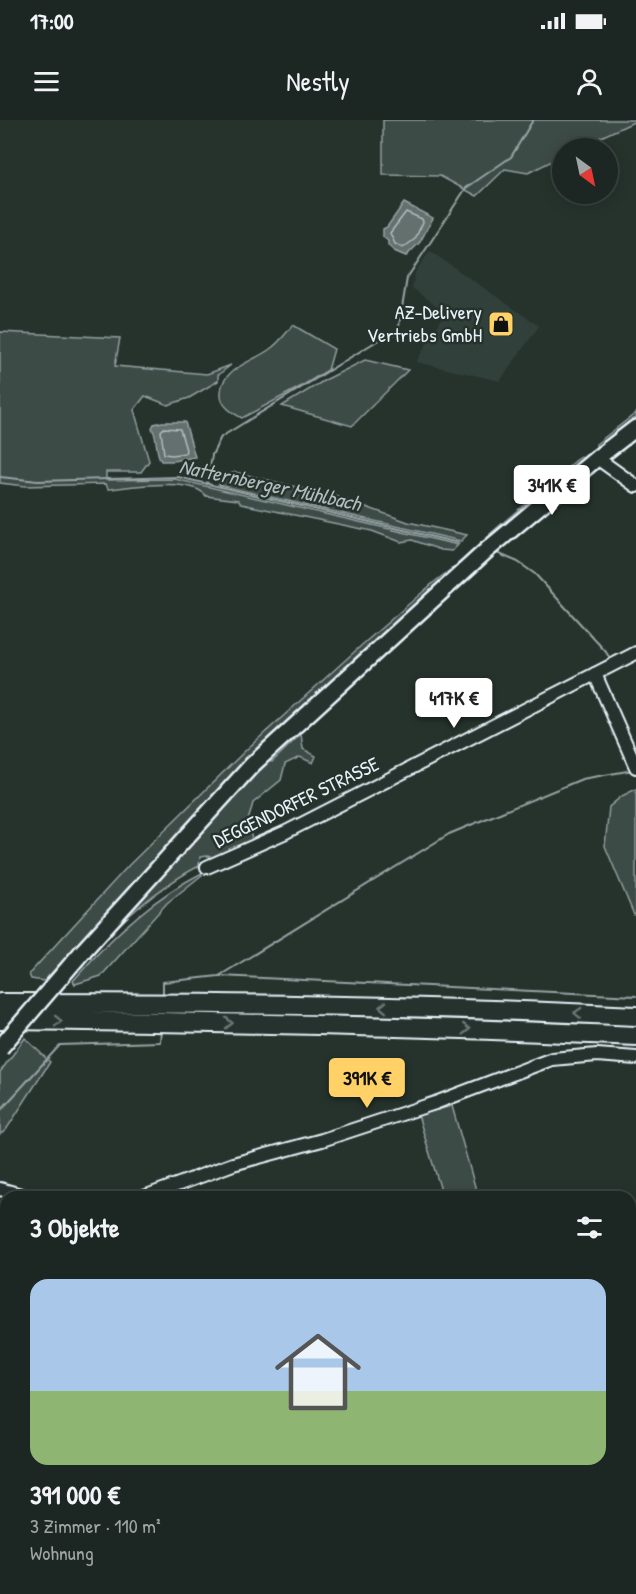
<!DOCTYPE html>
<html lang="de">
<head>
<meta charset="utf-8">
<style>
  body { margin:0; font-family:"Patrick Hand",sans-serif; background:#29322f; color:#f1f3f6; height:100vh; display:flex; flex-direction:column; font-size:22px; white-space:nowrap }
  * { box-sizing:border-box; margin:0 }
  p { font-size:20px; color:#a0a5a5 }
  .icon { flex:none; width:33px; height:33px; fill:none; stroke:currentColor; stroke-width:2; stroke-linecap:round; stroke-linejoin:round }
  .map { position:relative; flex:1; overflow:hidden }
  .sheet { position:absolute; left:0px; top:1071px; width:636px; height:404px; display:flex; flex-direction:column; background:#1c2622; border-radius:18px 18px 0 0; box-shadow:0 3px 15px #0003,0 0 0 2px #3a4340 }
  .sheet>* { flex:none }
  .needle { width:39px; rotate:147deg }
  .tools { position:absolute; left:552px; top:18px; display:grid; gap:12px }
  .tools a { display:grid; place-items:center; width:66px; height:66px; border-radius:50%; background:#1c2622; box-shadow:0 3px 15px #0003,0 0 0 2px #3a4340; font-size:30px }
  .price { position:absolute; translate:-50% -51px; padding:0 14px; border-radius:6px; background:#fff; color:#222; font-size:20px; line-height:39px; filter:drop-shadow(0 2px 3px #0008) }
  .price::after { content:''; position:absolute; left:50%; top:36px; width:18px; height:14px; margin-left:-9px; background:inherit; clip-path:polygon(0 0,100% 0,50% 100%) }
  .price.active { background:#ffd166; color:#111 }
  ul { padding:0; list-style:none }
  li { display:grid; align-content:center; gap:12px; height:318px; padding:0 30px }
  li+li { border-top:2px solid #3a4340 }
  li span { display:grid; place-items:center; height:186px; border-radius:18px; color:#555 }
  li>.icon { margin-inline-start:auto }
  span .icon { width:108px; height:108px; fill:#fffc; stroke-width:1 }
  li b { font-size:26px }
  h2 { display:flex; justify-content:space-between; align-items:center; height:72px; padding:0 30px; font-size:26px }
  .status { display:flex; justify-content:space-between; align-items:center; height:42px; padding:0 30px; background:#1c2622; direction:ltr }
  .status svg { height:16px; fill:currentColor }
  header { display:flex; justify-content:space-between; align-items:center; height:78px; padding:0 30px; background:#1c2622; font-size:27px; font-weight:600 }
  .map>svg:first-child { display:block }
  .built { fill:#333f3a }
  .green { fill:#3e4b47; stroke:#939ea0; stroke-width:1.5 }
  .water { fill:#636f6d; stroke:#98a3a5; stroke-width:1.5 }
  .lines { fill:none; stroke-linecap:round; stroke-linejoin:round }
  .shore { stroke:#b3bdc0; stroke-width:1.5 }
  .stream { stroke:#98a3a5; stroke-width:2 }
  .minor-casing { stroke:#e8f1f8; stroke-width:16 }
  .major-casing { stroke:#e8f1f8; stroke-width:20 }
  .highway-casing { stroke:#e8f1f8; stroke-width:22 }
  .minor { stroke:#26332d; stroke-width:12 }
  .major { stroke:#26332d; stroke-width:15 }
  .highway { stroke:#26332d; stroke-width:18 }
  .major-bridge-casing { stroke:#e8f1f8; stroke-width:20; stroke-linecap:butt }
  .major-bridge { stroke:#26332d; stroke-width:15 }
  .oneway { stroke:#6a7674 }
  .labels { text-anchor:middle; stroke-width:5; stroke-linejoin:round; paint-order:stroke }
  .poi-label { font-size:20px; fill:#e8f1f8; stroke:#26332d; text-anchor:end }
  .street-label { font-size:20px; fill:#e8f1f8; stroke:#26332d }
  .water-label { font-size:21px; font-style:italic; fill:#b3bdc0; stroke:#26332d }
</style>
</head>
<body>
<div class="status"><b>17:00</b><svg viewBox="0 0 49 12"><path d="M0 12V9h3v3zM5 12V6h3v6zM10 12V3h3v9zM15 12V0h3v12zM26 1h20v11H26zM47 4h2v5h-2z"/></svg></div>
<header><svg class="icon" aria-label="menu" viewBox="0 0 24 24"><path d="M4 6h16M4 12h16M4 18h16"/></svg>Nestly<svg class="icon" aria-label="person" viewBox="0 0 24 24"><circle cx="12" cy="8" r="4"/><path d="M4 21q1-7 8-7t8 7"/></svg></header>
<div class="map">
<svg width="636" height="1474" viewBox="0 0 636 1474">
  <rect width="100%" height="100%" fill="#26332d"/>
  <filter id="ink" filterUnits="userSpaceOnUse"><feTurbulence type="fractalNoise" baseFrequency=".0167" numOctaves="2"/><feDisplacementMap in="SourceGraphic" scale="12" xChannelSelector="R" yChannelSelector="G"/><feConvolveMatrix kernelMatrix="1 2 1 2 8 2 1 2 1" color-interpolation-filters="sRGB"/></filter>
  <g filter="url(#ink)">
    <g class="built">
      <path d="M430,131L539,206L500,261L416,242L445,193L412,168L415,152Z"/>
      <path d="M0,1089L6,1092V1296H0Z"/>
    </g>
    <g class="green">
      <path d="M383,0H636V1L577,28H562V36L528,53L505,49L477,76L440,56L383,55Z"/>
      <path d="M293,205L334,229L328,250L300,267L242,298C232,293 221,286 221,275C219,249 253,242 270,229C279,223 286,213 293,205Z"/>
      <path d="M0,212L120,218L115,246L207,254L231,245L218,255V261L189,278L168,285L145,276L134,290L149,341L141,352H106V360L175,359L458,425L452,431L441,430L412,420L401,422L372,411L241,384L238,380L206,376C192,357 130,367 108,369L106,364L25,366L0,363Z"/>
      <path d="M365,240L408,250L352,306L282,286L325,260Z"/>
      <path d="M636,293V302L599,329H596V324Z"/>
      <path d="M581,336L585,340L495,416L490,414Z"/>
      <path d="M235,352L338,377L408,402L467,415L461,421L219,365L221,358Z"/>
      <path d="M472,433L473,434L245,648L172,721L44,861L31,859L29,854L129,745L247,629L363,524L433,463Z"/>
      <path d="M301,614L303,629L316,636L313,643L300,637L285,644L281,660L253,683L248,701L252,720L250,722L215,740L208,736L200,737L199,746C162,765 131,792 101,822L201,711L269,641L272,642Z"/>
      <path d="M636,669V794L634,795L605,726L609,687L622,676Z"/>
      <path d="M202,753V755L167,783L101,856L75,864L73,861C109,819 152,778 202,753Z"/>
      <path d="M25,918L50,942L6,1010L0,1014V952Z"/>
      <path d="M452,986L478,1077H443L418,995Z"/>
      <path d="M636,1424V1474H337L391,1468H630V1425Z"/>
    </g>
    <g class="water">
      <path d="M404,83L433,98L420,122L406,136L394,131L388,125V121L383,117V109L387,107Z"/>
      <path d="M162,302H185L195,337L173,341H161C154,328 159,321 152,308L154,304Z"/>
    </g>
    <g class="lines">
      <g class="shore">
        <path d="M406,92L422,99L423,102L415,119L403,128L395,124L390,113Z"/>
        <path d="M164,308L180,309L186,330L185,333L172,335L164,334L161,311Z"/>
      </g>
      <g class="stream">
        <path d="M0,357L38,361L178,357L459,423"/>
        <path d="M207,364L212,335L221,317L385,216L394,214L399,206L407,158L466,68L511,37L533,0"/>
        <path d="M497,433L518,442L535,454L606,532L610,539"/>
        <path d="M219,856L636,876"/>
        <path d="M163,876V862L219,856L449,714L582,659L633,650"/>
        <path d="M0,991L60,925L160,922L161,909"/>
        <path d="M630,1423L636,1422"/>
        <path d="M395,1468L396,1474"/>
        <path d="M462,1468V1474"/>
        <path d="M491,1468L492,1474"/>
        <path d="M535,1468L536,1474"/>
        <path d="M560,1468L561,1474"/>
        <path d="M606,1468L607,1474"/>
        <path d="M625,1468L626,1474"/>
        <path d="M0,1469L27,1474"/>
        <path d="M114,1474L118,1468"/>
        <path d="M331,1474V1468"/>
      </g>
      <g class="minor-casing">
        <g id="minor">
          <path d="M597,338L636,366"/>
          <path d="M595,554L636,647"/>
          <path d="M207,747L286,712L636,533"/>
          <path d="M0,1069L28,1077"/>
          <path d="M144,1077L233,1044L322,1020L435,983L552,939L597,935L636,938"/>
          <path d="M630,1134L636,1130"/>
          <path d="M0,1299H6"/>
          <path d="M0,1396L6,1397"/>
        </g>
      </g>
      <g class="major-casing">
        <path id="major" d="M83,831L252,645L487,430L597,338L636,308"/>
      </g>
      <g class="highway-casing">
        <g id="highway">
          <path d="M0,883C212,883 424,885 636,896"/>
          <path d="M0,900C212,902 424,906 636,916"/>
        </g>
      </g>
      <use href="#minor" class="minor"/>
      <use href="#major" class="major"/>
      <use href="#highway" class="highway"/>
      <g class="major-bridge-casing">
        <path id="major-bridge" d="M0,928L83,831"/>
      </g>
      <use href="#major-bridge" class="major-bridge"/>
    </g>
    <defs><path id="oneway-chevron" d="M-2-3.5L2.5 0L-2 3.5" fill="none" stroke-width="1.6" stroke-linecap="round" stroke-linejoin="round" transform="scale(1.5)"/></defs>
    <g class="oneway">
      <use href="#oneway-chevron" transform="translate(383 887) rotate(-179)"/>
      <use href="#oneway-chevron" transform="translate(578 893) rotate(-177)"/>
      <use href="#oneway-chevron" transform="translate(58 901) rotate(1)"/>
      <use href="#oneway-chevron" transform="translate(229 903) rotate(1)"/>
      <use href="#oneway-chevron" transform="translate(466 909) rotate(1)"/>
    </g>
  </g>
  <defs>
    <g id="shop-square" transform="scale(1.35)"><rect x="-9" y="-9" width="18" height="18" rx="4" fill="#ffd166" stroke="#26332d"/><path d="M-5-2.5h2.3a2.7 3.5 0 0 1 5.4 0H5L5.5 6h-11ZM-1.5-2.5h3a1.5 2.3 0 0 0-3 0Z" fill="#111"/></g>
  </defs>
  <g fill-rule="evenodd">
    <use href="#shop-square" x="501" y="204"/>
  </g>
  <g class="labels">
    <g class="poi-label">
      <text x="482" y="199">AZ-Delivery<tspan x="482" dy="23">Vertriebs GmbH</tspan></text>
    </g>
    <g class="street-label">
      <text transform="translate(296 682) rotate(-26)" y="7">DEGGENDORFER STRASSE</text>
    </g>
    <g class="water-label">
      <text transform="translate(270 365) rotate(12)" y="7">Natternberger Mühlbach</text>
    </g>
  </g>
</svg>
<div class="tools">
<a><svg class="needle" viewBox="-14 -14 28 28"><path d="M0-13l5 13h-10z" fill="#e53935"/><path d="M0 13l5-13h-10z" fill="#a0a5a5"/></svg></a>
</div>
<b class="price" style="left:552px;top:396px">341K €</b>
<b class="price" style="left:454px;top:609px">417K €</b>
<b class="price active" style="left:367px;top:989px">391K €</b>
<section class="sheet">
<h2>3 Objekte<svg class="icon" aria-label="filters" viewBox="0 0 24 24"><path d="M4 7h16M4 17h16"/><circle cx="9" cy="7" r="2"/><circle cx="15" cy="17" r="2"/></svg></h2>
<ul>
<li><span style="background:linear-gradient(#a9c7e8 60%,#8fb573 0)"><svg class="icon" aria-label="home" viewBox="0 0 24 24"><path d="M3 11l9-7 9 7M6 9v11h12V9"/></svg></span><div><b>391 000 €</b><p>3 Zimmer · 110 m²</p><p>Wohnung</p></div></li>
</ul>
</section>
</div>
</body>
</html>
